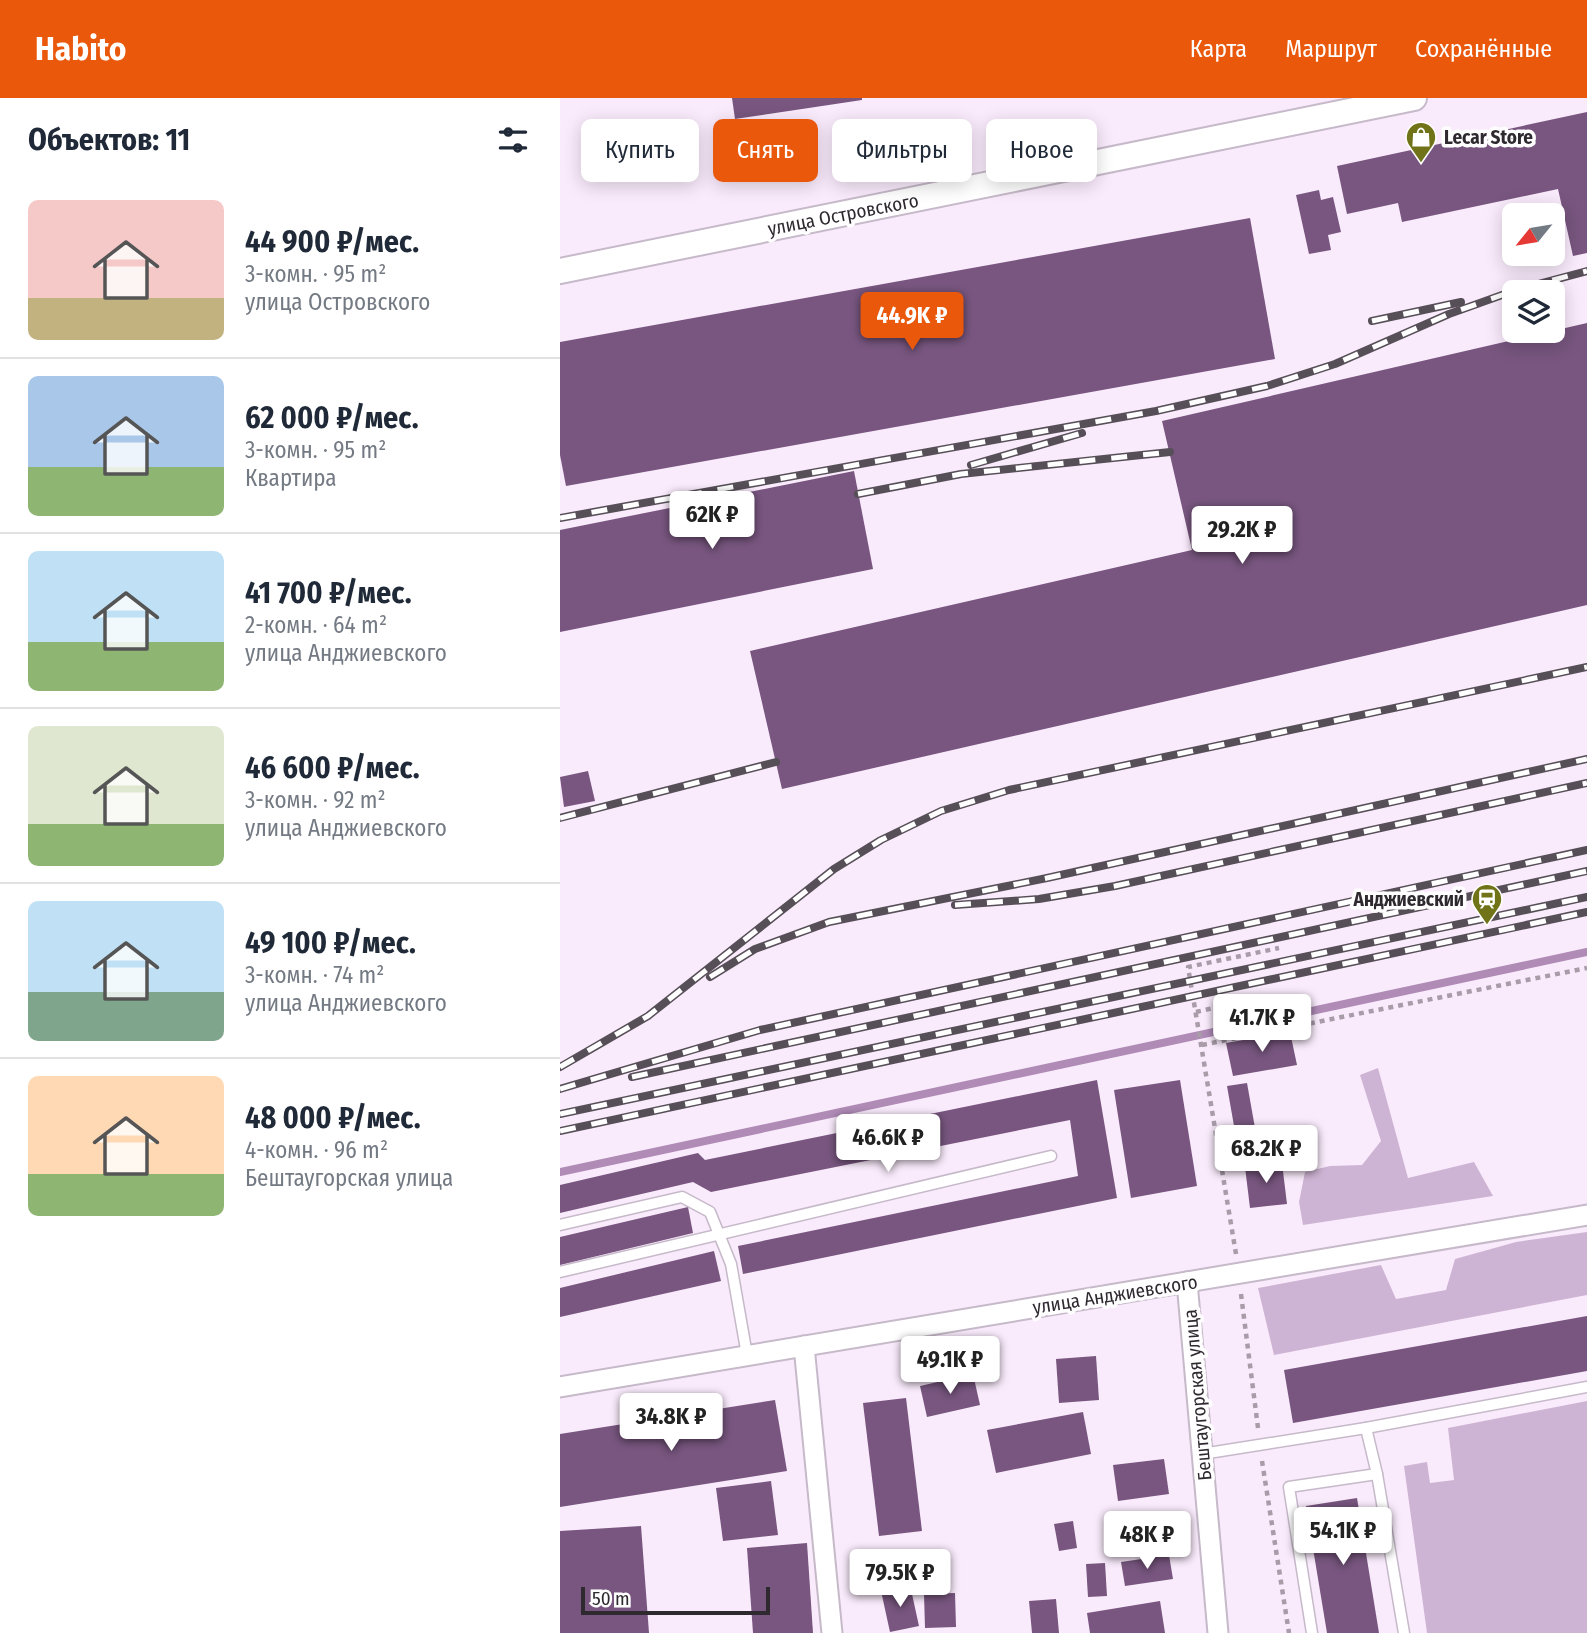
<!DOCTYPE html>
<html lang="ru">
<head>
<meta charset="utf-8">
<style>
  body { margin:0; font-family:"Fira Sans Condensed",sans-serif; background:#f2f2f3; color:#1f2937; height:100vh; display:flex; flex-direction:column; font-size:26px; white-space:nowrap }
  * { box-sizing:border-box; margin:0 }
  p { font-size:23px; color:#747a83 }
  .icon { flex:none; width:38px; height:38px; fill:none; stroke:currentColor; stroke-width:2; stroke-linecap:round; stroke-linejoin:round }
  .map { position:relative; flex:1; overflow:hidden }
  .sheet { display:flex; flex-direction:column; background:#fff; width:560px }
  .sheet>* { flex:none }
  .top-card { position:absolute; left:21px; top:21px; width:665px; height:63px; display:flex; gap:14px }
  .needle { width:46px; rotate:240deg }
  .buttons { position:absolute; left:942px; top:105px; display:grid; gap:14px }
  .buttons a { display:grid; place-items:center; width:63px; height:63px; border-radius:10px; background:#fff; box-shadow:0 4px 18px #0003; font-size:35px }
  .scale { position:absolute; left:21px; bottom:18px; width:189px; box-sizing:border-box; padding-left:7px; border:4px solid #2e282f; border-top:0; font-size:19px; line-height:24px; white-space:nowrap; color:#2e282f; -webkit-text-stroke:5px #fefefe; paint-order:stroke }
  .price { position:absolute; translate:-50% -60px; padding:0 16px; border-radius:7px; background:#fff; color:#222; font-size:23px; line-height:46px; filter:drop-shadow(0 2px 4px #0008) }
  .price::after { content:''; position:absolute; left:50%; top:42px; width:21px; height:16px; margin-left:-10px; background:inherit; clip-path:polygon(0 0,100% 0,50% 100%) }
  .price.on { background:#ea580c; color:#fff }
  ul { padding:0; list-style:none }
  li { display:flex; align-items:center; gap:21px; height:175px; padding:0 28px }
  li+li { border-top:2px solid #e0e1e3 }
  li span { display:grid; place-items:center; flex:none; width:196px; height:140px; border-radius:10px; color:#555 }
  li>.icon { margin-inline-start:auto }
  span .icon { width:84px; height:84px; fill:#fffc; stroke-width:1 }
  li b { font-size:30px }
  h2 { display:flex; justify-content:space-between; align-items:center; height:84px; padding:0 28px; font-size:30px }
  .tag { padding:0 24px; border-radius:10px; background:#fff; box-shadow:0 4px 18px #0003; font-size:24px; line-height:63px }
  .tag.on { background:#ea580c; color:#fff }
  header { display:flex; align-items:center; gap:42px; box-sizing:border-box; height:98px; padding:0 35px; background:#ea580c; color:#fff }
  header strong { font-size:33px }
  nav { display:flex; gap:38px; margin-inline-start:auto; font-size:24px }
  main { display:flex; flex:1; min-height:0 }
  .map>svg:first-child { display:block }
  .green { fill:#ceb4d4 }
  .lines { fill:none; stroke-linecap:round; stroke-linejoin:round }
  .stream { stroke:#af8bb6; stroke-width:8 }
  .building { fill:#78567f }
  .service-casing { stroke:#c6b9c9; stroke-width:13 }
  .minor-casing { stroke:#c6b9c9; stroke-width:23 }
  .tertiary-casing { stroke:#c6b9c9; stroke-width:28 }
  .path { stroke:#a89ca9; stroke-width:4.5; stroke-dasharray:5 5; stroke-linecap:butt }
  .service { stroke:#fff; stroke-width:10 }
  .minor { stroke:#fff; stroke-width:19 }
  .tertiary { stroke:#fff; stroke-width:24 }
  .rail-casing { stroke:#574f58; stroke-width:8 }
  .rail { stroke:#fefefe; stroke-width:5; stroke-dasharray:16; stroke-linecap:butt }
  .labels { text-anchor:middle; stroke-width:7; stroke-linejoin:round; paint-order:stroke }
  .poi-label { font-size:19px; font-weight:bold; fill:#2e282f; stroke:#fefefe; text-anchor:start }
  .street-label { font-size:19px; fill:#2e282f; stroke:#fefefe }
</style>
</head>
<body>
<header>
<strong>Habito</strong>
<nav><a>Карта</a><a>Маршрут</a><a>Сохранённые</a></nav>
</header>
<main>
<section class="sheet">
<h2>Объектов: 11<svg class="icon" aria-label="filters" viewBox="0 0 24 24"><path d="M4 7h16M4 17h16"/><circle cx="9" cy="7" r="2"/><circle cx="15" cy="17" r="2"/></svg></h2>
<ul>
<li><span style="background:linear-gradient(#f6c9c9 70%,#c2b280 0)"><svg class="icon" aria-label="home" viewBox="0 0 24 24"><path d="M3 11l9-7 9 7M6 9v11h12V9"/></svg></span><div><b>44 900 ₽/мес.</b><p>3-комн. · 95 m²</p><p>улица Островского</p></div></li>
<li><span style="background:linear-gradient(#a9c7e8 65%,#8fb573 0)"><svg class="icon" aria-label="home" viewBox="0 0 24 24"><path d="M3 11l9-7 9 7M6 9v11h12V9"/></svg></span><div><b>62 000 ₽/мес.</b><p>3-комн. · 95 m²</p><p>Квартира</p></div></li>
<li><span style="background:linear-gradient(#bfe0f5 65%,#8fb573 0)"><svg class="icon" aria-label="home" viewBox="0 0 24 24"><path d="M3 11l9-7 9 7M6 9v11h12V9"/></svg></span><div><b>41 700 ₽/мес.</b><p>2-комн. · 64 m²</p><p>улица Анджиевского</p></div></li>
<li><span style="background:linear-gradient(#dfe7d0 70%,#8fb573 0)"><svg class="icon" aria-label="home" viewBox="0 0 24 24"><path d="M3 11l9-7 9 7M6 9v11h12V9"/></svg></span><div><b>46 600 ₽/мес.</b><p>3-комн. · 92 m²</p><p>улица Анджиевского</p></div></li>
<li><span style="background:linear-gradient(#bfe0f5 65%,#7fa58c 0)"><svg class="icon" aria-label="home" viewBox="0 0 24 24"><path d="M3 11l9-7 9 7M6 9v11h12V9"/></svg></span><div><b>49 100 ₽/мес.</b><p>3-комн. · 74 m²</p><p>улица Анджиевского</p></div></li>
<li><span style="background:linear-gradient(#ffd9b3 70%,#8fb573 0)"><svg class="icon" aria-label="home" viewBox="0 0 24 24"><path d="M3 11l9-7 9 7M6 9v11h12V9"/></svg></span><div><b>48 000 ₽/мес.</b><p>4-комн. · 96 m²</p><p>Бештаугорская улица</p></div></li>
</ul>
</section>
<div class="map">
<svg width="1027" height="1535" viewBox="0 0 1027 1535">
  <rect width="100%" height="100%" fill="#faebfc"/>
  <g class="green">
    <path d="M818,970L848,1080L914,1064L933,1098L743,1127L739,1104L745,1074L770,1068L802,1067L821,1043L800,977Z"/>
    <path d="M1027,1134V1197L714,1257L698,1190L821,1167L836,1201L886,1192L895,1161L956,1144Z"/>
    <path d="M1027,1303V1535H867L844,1368L867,1364L870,1385L894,1382L888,1330Z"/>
  </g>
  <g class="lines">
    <path class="stream" d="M0,1074L1027,854"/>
  </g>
  <g class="building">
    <path d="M172,0H302V2L175,21Z"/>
    <path d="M1027,14V155L1013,158L998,91L842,124L838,105L787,116L777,68Z"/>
    <path d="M759,92L761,102L773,99L781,134L768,137L771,152L749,156L736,97Z"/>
    <path d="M690,120L715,261L6,388L0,357V244Z"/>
    <path d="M1027,225V507L222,691L190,553L632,452L602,323Z"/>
    <path d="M294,373L313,471L0,534V432Z"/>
    <path d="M28,673L35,703L4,709L0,679Z"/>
    <path d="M730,934L737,967L673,978L666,945Z"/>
    <path d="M537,982L557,1100L183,1176L178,1148L518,1078L510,1022L151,1094L133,1084L0,1115V1087L138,1055L145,1062Z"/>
    <path d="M620,982L637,1088L571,1100L554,992Z"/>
    <path d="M687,985L700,1058L680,1062L667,988Z"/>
    <path d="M722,1065L727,1106L690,1110L685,1069Z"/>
    <path d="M128,1109L133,1135L0,1167V1139Z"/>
    <path d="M154,1153L161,1183L0,1219V1190Z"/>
    <path d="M1027,1218V1273L733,1325L724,1272Z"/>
    <path d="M536,1258L539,1302L499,1305L496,1261Z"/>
    <path d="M413,1276L420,1307L367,1319L360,1288Z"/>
    <path d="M346,1300L362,1433L319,1438L303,1305Z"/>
    <path d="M215,1302L227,1373L0,1409V1336Z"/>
    <path d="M523,1314L531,1356L436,1375L427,1332Z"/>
    <path d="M604,1361L609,1396L558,1403L553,1367Z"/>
    <path d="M211,1383L218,1437L163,1443L156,1390Z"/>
    <path d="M797,1400L819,1535H767L746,1408Z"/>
    <path d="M513,1423L517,1450L499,1453L494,1426Z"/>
    <path d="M81,1428L89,1535H0V1433Z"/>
    <path d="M247,1445L253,1535H193L187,1450Z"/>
    <path d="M609,1457L613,1481L565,1488L561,1464Z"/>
    <path d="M545,1465L547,1498L528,1499L526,1466Z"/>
    <path d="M350,1487L359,1528L330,1534L321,1493Z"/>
    <path d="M395,1495L396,1529L365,1530L364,1496Z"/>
    <path d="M496,1501L499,1535H472L469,1503Z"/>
    <path d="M600,1503L605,1535H530L527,1515Z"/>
  </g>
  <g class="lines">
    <g class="service-casing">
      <g id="service">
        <path d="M0,1127L122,1099L150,1114L171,1166L187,1257"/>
        <path d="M0,1174L491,1058"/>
        <path d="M806,1330L1027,1289"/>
        <path d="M642,1356L806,1330L817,1376L844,1535"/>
        <path d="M752,1535L729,1389L817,1376"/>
      </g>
    </g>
    <g class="minor-casing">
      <g id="minor">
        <path d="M627,1184L658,1535"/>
        <path d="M244,1248L272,1535"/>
        <path d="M0,1289L1027,1117"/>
      </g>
    </g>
    <g class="tertiary-casing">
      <path id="tertiary" d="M0,173L854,0"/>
    </g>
    <g class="path">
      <path d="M636,914L666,907"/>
      <path d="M642,947L1027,870"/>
      <path d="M676,1156L628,869L719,850"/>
      <path d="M681,1196L698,1330"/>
      <path d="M702,1363L729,1535"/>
    </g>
    <use href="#service" class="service"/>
    <use href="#minor" class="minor"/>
    <use href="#tertiary" class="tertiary"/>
    <g class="rail-casing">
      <g id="rail">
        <path d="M812,223L901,204"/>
        <path d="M411,367L522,335"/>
        <path d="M298,396L401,376L610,354"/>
        <path d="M0,420L596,313L707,288L775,266L889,216L956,192L1027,173"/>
        <path d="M0,720L216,664"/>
        <path d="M395,807L479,801L555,788L1027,685"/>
        <path d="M150,879L195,851L269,824L487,780L1027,661"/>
        <path d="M0,969L88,918L274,771L321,742L381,713L449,692L1027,569"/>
        <path d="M72,979L1027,773"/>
        <path d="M0,991L200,932L1027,752"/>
        <path d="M0,1016L1027,799"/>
        <path d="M0,1033L1027,814"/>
      </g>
    </g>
    <use href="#rail" class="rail"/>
  </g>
  <defs>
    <g id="shop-pin" transform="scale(1.575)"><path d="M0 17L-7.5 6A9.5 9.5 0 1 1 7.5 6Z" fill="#717319" stroke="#fefefe"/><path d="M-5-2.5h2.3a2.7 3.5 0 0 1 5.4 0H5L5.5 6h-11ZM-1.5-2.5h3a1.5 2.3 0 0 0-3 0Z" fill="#fff"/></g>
    <g id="station-pin" transform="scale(1.575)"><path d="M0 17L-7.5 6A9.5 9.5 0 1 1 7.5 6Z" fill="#717319" stroke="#fefefe"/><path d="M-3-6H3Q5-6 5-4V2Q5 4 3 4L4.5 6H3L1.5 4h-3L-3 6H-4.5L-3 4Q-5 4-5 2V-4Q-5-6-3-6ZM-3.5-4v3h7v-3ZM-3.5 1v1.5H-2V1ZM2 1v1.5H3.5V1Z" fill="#fff"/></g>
  </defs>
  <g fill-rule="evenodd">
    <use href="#shop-pin" x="861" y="39"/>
    <use href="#station-pin" x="927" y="801"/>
  </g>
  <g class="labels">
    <g class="poi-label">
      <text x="884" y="46">Lecar Store</text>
      <text x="904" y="808" text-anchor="end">Анджиевский</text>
    </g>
    <g class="street-label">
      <text transform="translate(283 116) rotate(-11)" y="7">улица Островского</text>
      <text transform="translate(555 1196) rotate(-9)" y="7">улица Анджиевского</text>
      <text transform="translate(637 1297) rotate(-95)" y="7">Бештаугорская улица</text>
    </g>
  </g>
</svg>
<div class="buttons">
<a><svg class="needle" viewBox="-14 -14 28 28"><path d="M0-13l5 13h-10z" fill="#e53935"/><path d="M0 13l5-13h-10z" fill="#747a83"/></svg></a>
<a><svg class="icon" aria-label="layers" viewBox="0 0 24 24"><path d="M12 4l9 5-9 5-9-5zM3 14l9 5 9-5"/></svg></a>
</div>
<div class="scale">50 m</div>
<b class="price on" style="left:352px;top:254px">44.9K ₽</b>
<b class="price" style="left:152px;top:453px">62K ₽</b>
<b class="price" style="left:682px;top:468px">29.2K ₽</b>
<b class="price" style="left:702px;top:956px">41.7K ₽</b>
<b class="price" style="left:328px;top:1076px">46.6K ₽</b>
<b class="price" style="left:706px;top:1087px">68.2K ₽</b>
<b class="price" style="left:390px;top:1298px">49.1K ₽</b>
<b class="price" style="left:111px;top:1355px">34.8K ₽</b>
<b class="price" style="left:783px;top:1469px">54.1K ₽</b>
<b class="price" style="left:587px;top:1473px">48K ₽</b>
<b class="price" style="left:340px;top:1511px">79.5K ₽</b>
<div class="top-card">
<a class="tag">Купить</a>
<a class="tag on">Снять</a>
<a class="tag">Фильтры</a>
<a class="tag">Новое</a>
</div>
</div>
</main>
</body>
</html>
